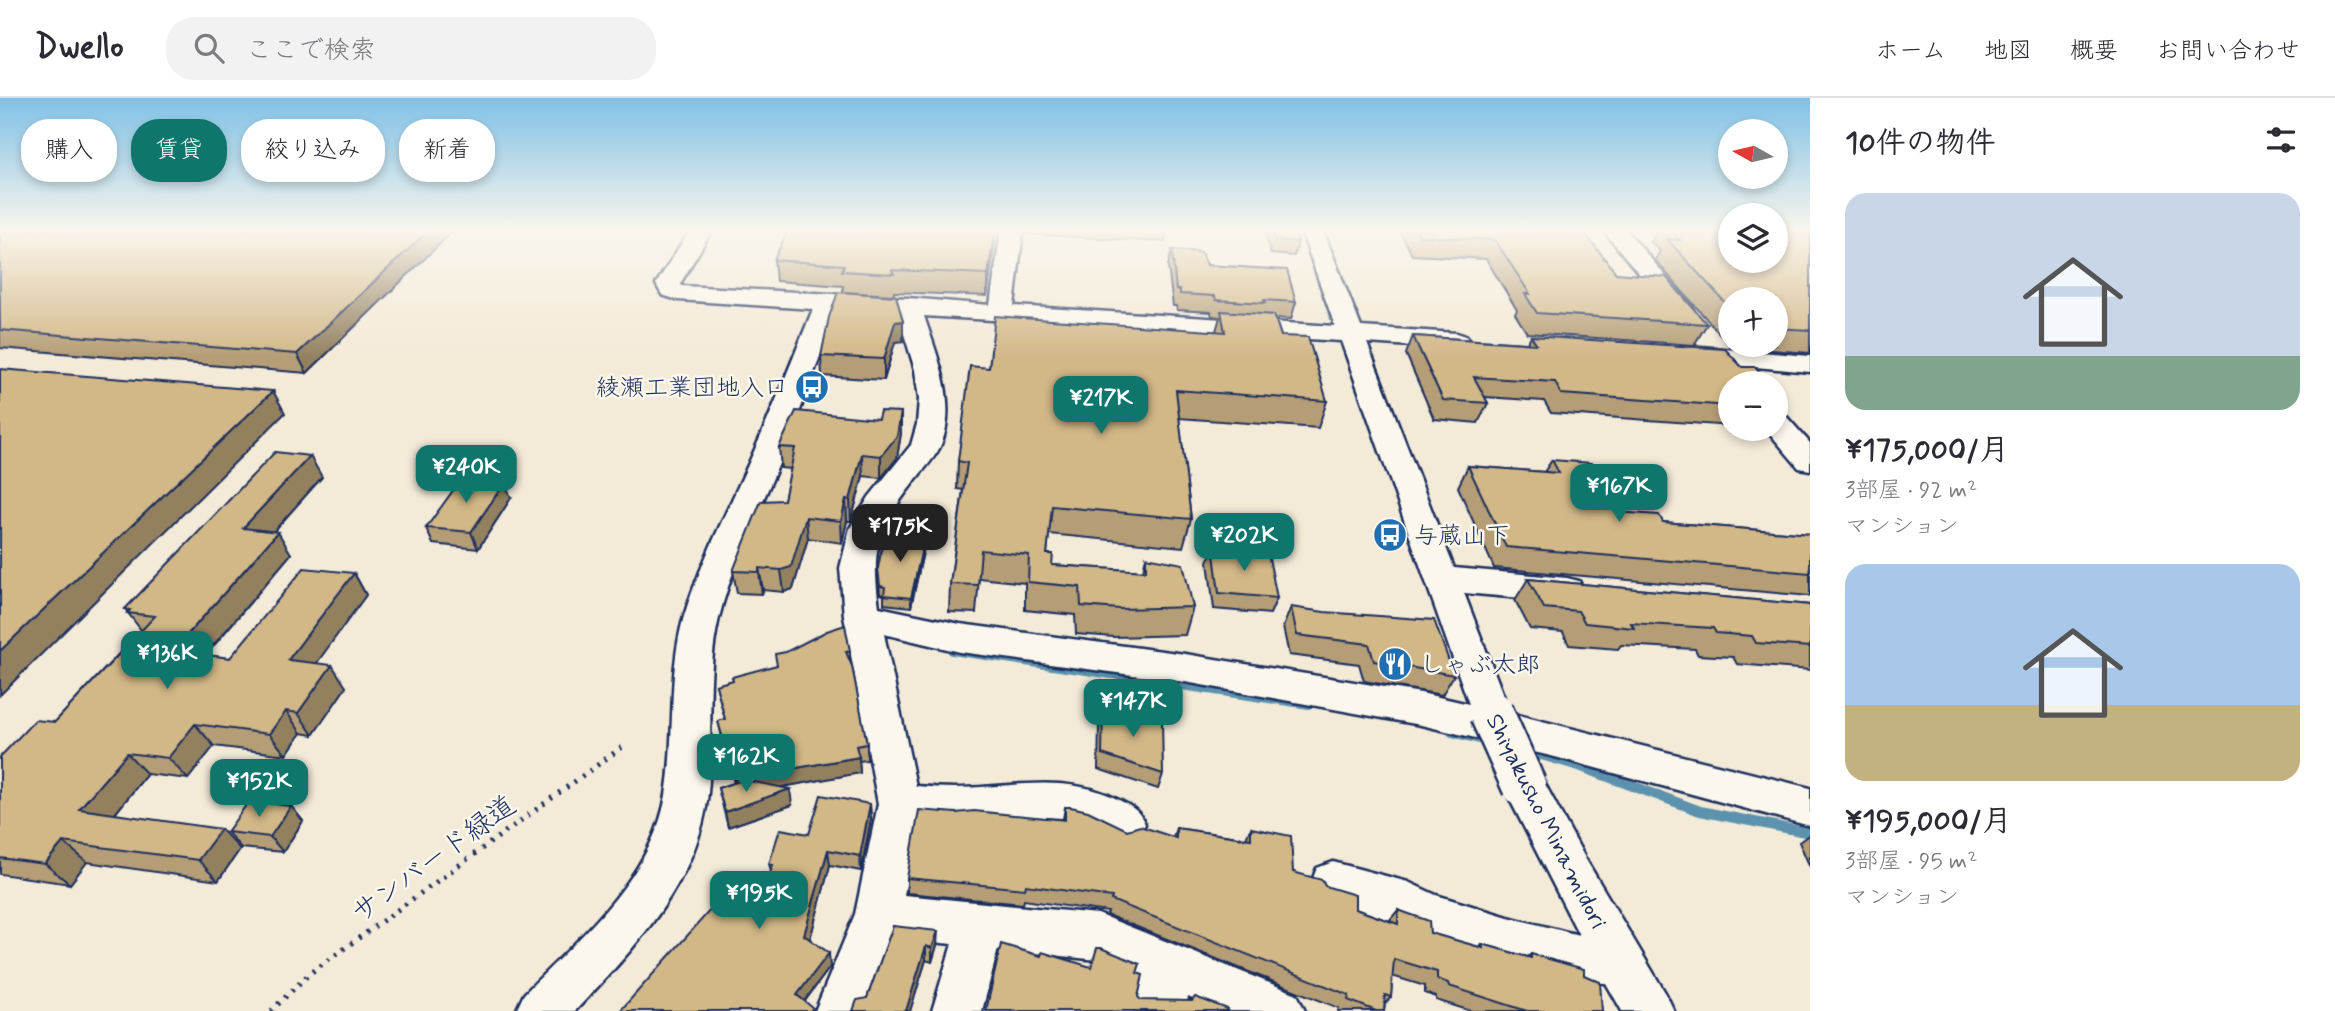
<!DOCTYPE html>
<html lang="ja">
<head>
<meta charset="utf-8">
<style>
  body { margin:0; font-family:Mynerve,"Klee One",sans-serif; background:#f2f2f3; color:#2b2b33; height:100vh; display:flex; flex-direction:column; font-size:26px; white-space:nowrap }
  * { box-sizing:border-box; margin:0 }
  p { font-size:23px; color:#7c7c81 }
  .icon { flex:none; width:38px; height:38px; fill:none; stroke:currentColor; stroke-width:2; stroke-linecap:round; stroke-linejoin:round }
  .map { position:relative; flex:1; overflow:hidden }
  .side { display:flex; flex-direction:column; background:#fff; width:525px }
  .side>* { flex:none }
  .top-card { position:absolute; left:21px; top:21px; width:665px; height:63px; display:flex; gap:14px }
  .needle { width:46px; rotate:278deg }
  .fabs { position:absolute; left:1718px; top:21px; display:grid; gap:14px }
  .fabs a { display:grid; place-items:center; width:70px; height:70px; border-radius:50%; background:#fff; box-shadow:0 4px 10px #0003; font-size:35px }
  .price { position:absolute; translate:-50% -60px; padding:0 16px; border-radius:14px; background:#0f766e; color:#fff; font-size:23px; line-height:46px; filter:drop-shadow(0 2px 4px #0008) }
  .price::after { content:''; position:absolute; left:50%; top:42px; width:21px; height:16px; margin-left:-10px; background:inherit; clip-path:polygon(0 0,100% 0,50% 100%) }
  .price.active { background:#222; color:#fff }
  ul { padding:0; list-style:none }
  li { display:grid; align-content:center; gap:14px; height:371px; padding:0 35px }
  li span { display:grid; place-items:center; height:217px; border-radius:21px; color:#555 }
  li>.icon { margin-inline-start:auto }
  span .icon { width:126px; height:126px; fill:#fffc; stroke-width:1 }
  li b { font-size:30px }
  h2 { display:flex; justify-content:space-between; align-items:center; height:84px; padding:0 35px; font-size:30px }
  .chip { padding:0 24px; border-radius:28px; background:#fff; box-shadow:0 4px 10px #0003; font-size:24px; line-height:63px }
  .chip.active { background:#0f766e; color:#fff }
  header { display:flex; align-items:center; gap:42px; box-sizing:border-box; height:98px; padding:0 35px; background:#fff; border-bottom:2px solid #e1e1e2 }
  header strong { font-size:33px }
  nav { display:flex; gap:38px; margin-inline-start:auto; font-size:24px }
  .search { width:490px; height:63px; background:#f2f2f3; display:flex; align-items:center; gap:18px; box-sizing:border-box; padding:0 24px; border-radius:28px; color:#7c7c81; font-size:26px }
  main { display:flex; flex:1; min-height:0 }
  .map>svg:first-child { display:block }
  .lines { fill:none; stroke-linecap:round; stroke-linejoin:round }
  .stream-far1 { stroke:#5b92ae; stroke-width:8 }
  .stream { stroke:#5b92ae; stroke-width:10 }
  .minor-casing { stroke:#1b2f5e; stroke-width:5 }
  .path { stroke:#1b2f5e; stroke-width:5; stroke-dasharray:2.5 7; stroke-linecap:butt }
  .minor { fill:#fbf7ec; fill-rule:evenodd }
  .minor-bridge-casing { stroke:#1b2f5e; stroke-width:48; stroke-linecap:butt }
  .minor-bridge { stroke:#fbf7ec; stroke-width:43 }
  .wall { fill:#b59d74; stroke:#1b2f5e; stroke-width:2; fill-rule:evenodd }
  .shaded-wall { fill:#93805e; stroke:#1b2f5e; stroke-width:2 }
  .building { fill:#d2b787; stroke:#1b2f5e; stroke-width:2 }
  .labels { text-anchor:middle; stroke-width:5; stroke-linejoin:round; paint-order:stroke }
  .poi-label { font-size:24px; fill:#1b2f5e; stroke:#fbf7ec; text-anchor:start }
  .street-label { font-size:24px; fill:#1b2f5e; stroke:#fbf7ec }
  .near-street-label { font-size:28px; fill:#1b2f5e; stroke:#fbf7ec }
</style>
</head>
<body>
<header>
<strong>Dwello</strong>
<div class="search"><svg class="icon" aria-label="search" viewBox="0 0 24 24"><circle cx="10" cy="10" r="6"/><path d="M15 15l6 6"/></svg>ここで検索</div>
<nav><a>ホーム</a><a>地図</a><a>概要</a><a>お問い合わせ</a></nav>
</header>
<main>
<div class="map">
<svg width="1810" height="913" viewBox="0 0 1810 913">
  <rect width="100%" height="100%" fill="#f3ead8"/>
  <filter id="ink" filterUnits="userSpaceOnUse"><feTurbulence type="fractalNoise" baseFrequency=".0143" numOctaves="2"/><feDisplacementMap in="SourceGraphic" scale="14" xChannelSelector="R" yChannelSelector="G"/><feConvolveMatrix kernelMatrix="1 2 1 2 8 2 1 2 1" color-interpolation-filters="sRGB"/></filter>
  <g filter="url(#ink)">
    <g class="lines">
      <path class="stream-far1" d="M952,553L1140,581"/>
      <g class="stream">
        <path d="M1128,579L1309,606"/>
        <path d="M1452,634L1487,643"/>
        <path d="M1524,652L1579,668L1700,713L1810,735"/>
      </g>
      <g class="minor-casing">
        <g id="minor">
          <path d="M690,132H712L680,186L681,188L908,200L990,207L1001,132H1023L1014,208L1335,228L1301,132H1323L1361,229L1457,235L1466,238L1470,243L1466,248L1457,251L1367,245L1454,470L1567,480L1579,483L1584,492L1579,501L1567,504L1464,495L1510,615L1810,690V728L1555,659L1421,627L1185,584L960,554L884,536L916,688C929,689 942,690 954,690C1010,690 1067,674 1119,702C1132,709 1139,712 1145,726L1139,739L1124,745L1085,726L1068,722H1013L955,728L917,725L904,797L1098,816L1297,896L1305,913H1221L1188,899L1185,913H1135L1143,881L1097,862L998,851L982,913H932L952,846L892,840L865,913H815L855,816L878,706L844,518L840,470L850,430L869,399L911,347L917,326L919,301L915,272L898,216L837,212C819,260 802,309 783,356C761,410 733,463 719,520C705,578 714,636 708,695C699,783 633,852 575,913H516L524,896C580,839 652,780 666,697C676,638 667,577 684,518C701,463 729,410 752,358C774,309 793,260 813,211L678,202L662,197L656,186ZM924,218L1341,243L1469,606L1421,595L1185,556L960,526L879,509C871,448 877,432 914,384C922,373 934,361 940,349C959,307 937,258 924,218Z"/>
          <path d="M1603,132H1626L1690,206L1693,211L1690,216L1681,218L1672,216Z"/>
          <path d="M1689,248L1810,258V274L1680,262L1676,256L1680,250Z"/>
          <path d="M1776,315L1786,318L1810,345V372L1799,370L1766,331H1776Z"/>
          <path d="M1524,670L1539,675L1585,760L1666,896L1674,913H1622L1606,885L1576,884L1508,865L1426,838L1398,825L1317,800L1311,785L1317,770L1333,764L1408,784L1436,797L1508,819L1579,837L1503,688L1509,675Z"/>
        </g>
      </g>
      <path class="path" d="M271,913L309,876L625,647"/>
      <use href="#minor" class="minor"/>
      <g class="minor-bridge-casing">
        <path id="minor-bridge" d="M1491,614L1524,688"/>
      </g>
      <use href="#minor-bridge" class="minor-bridge"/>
    </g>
    <g class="wall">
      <path d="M0,132H454L307,275L0,250Z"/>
      <path d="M788,132H998L996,134L987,198L894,194V197L843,194V188L776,183L774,162Z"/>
      <path d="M1024,132H1167L1165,144L1025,136Z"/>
      <path d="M1264,132H1295L1298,144L1294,158L1271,156Z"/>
      <path d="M1399,132H1582L1616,175L1707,226L1694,247L1527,235L1515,216L1517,212L1486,161L1412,157Z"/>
      <path d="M1657,132H1810V255L1731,249L1655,162L1660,153L1651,144ZM1731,201H1776V247H1731Z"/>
      <path d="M1172,152L1296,204L1291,221L1275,220L1281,238L1327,303L1318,330L1179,320L1191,421L1183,449L1049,436L1047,456L1052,467L1143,473L1146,459L1193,509L1185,537L1114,539L1076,536L1075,517L1025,512V485L979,480L976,515L949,514L950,486L963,392L957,391L958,363L989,270L1216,233L1220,219L1212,218L1211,214L1177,212L1176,208H1173L1168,168Z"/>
      <path d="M903,223V243L895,244L884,282L822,278L821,258Z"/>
      <path d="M1413,238L1527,245L1531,238L1731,285V328L1551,315L1544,303L1484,299L1488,305L1478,325L1434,321L1406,256Z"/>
      <path d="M901,314V335L897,360L881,380L863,378L851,423H847L842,445L808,440L793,491L784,494L763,492L762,496L737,495L733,473L784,402L791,371L781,370L779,349Z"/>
      <path d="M1552,362L1617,414L1663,424L1810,436V498L1494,470L1458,389L1468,368L1544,374Z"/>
      <path d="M322,379L274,433L291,456L206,557L230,560L354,475L366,497L316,565L346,589L313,637L301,635L286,657L214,648L188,681L147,676L115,716L240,751L218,783L87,764L70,786L0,776V659L55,624L141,532L125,511Z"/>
      <path d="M511,400L478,451L433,446L426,430Z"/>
      <path d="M892,440L925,445L911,509L884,506V497L880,496L878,470Z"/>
      <path d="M1213,448L1277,500L1270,516L1214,511L1208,464Z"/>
      <path d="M1528,481L1810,507V572L1737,566L1733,559L1698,557L1695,551L1621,547L1618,551L1569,547L1563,534L1530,531L1515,502Z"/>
      <path d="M1291,509L1454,577L1442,597L1364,583L1359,566L1289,557L1283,529Z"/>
      <path d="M850,553V564L867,646V662L859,663L860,675L780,689L792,707L728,729L718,690L734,685L718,623L725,621L716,587Z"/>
      <path d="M1103,610L1163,676L1158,691L1098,671L1099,626Z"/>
      <path d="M870,706L871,721L861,773L830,767L810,841L830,869L805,903L620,913L735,813L755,821L771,773L769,766L809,736Z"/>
      <path d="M291,708L303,723L283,754L241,750L227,734Z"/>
      <path d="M1065,709L1127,732L1173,739L1176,730L1246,740L1251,730L1293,774L1325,788L1355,811L1389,823L1398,812L1430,835L1479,849L1482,846L1528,859L1531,856L1584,877L1602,913H1471L1436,902V899L1425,895V888L1392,878L1391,899L1385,906L1384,913H1338L1339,910L1107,817L1108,814L1024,802L1023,806L907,795V780L956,715L1063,721Z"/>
      <path d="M1810,736V769L1799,744Z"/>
      <path d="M893,828L937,847L932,864L926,862L910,913H853L867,900Z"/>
    </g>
    <g class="shaded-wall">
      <path d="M429,132H454L307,275L297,256Z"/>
      <path d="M995,132H998L996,134L987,198L988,176Z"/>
      <path d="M903,223V243L895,244L884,282V261L895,224Z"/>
      <path d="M273,293L285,315L0,597V553Z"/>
      <path d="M1784,309L1776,320V314L1778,312Z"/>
      <path d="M901,314V335L897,360L881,380V358Z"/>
      <path d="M862,356L863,378L851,423L850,402Z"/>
      <path d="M310,358L322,379L257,452L243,430Z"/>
      <path d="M505,384L511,400L478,451L471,434Z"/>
      <path d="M846,401L847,423L842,445L841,423Z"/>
      <path d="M806,419L808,440L793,491L784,494L781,472Z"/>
      <path d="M278,434L291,456L190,575L173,553Z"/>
      <path d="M925,437V445L911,509V500Z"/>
      <path d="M759,470L763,492L762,496L759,474Z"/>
      <path d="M354,475L366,497L303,584L288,562Z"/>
      <path d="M332,567L346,589L313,637L298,615Z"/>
      <path d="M286,613L301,635L286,657L269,636Z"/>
      <path d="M195,626L214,648L188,681L168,660Z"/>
      <path d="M127,655L147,676L102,732L79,711Z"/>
      <path d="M859,659L860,675L738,697L734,681Z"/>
      <path d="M790,691L792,707L728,729L725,714Z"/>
      <path d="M870,706L871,721L861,773L860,758Z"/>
      <path d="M291,708L303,723L283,754L270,739Z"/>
      <path d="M221,731L240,751L218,783L198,762Z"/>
      <path d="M63,744L87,764L70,786L45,766Z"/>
      <path d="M828,752L830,767L807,852L804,837Z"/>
      <path d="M938,833L937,847L932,864V850Z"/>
      <path d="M926,848V862L910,913H906Z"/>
      <path d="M829,855L830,869L799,910L797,897Z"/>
    </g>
    <g class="building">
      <path d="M0,132H429L297,256L0,232Z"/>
      <path d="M788,132H995L988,176L892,172L894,176L842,173L844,167L774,162Z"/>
      <path d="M1272,132H1295L1298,144L1275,142Z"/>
      <path d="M1417,132H1582L1616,175L1666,179L1707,226L1537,215L1525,196H1530L1495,142L1419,138Z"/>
      <path d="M1671,132H1731V163H1776V132H1810V232L1776,230V201H1731V211L1667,141L1680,142Z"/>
      <path d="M1172,152L1201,154L1207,167L1287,172L1296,204L1264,202L1265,205L1216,202L1215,198L1180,196V192H1176Z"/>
      <path d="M838,194L896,198L903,223L895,224L884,261L821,258L829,219Z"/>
      <path d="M1221,213L1274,217L1281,238L1308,239L1327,303L1176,292L1191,421L1052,408L1047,456H1053L1052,467L1146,473V459L1183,466L1193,509L1120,511L1081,508L1080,489L1028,484L1029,457L981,452L978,487L950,486L967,365L958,363L970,268L989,270L995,218L1225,234Z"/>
      <path d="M1413,238L1536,246L1531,238L1725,251L1742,269H1755L1768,285H1731V308L1561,296L1555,284L1474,279L1488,305L1443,302Z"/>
      <path d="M0,271L273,293L0,553Z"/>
      <path d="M1776,295L1784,305L1780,304L1784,309L1778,312L1776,311Z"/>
      <path d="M796,313L878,321L880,313L901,314L897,338L881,358L862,356L850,402L846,401L841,423L806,419L791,469L781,472L759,470V474L733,473L761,403L784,402L795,350L779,349Z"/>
      <path d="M275,354L310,358L243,430L278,434L173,553L230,560L304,470L354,475L288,562L332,567L298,615L286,613L269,636L195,626L168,660L127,655L79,711L221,731L198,762L63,744L45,766L0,760V659L35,622L55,624L155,518L127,515L130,512L125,511Z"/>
      <path d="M1552,362L1591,365L1617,414L1659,417L1663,424L1810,436V475L1506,449L1468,368L1559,375Z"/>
      <path d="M462,380L505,384L471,434L426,430Z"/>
      <path d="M894,434L925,437L911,500L884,497L885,489L880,488L878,470L884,438L892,440Z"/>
      <path d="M1213,448L1268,455L1277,500L1219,495Z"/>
      <path d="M1528,481L1810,507V549L1756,545L1752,538L1716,535L1713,530L1631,525L1634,530L1585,525L1578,513L1544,510Z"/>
      <path d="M1291,509L1324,514L1434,522L1454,577L1374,563L1369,546L1297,537Z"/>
      <path d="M845,527L850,553L846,554L852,568L867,646L856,648L859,659L734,681L718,623L725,621L716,587L733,582L732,579L777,567L775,556L786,554L827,533Z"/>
      <path d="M1103,610L1162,621L1163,676L1102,656Z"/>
      <path d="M743,682L790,691L725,714L718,690Z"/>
      <path d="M821,697L870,706L860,758L828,752L804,837L829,855L797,897L813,910L810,913H620L719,802L735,813L737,812L744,817L746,814L755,821L773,767L769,766L780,731L809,736Z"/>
      <path d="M249,703L291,708L270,739L227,734Z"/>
      <path d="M1065,709H1071L1088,713L1127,732L1140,728L1176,740V730L1251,741V730L1291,738L1293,774L1322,782L1325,788L1355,797V811L1398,826V812L1429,823L1430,835L1483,850L1482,846L1531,860V856L1584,871V877L1600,884L1602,913H1527L1449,888L1448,885L1437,881V874L1394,861L1391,899L1385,897L1384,913H1376L1348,902L1349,897L1111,802L1112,799L1026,787L1025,791L907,780L919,712L956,715L974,713L1065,722Z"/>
      <path d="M893,828L938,833L932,850L926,848L906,913H853L857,902L867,900Z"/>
      <path d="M1001,846L1041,858L1042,854L1091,869L1097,850H1101L1140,866L1137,875L1143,877L1138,899L1141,902L1192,903L1195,899L1228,911L1227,913H986Z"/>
    </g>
  </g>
  <linearGradient id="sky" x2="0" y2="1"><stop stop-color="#80c1e6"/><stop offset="0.51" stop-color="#faf6ed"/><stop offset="1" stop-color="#faf6ed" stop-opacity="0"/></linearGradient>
  <rect width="1810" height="260" fill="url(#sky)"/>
  <defs>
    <g id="bus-disc" transform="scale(1.75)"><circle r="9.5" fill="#1f6fb2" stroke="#fbf7ec"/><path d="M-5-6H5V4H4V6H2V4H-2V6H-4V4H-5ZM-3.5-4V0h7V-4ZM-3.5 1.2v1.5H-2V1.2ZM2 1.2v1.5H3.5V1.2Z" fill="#fff"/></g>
    <g id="restaurant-disc" transform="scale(1.75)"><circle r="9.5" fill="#1f6fb2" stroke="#fbf7ec"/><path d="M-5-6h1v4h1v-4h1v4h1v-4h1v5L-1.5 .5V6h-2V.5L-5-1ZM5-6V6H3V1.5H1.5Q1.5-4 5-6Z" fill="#fff"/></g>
  </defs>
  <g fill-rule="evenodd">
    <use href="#bus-disc" x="812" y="289"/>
    <use href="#bus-disc" x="1390" y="437"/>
    <use href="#restaurant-disc" x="1395" y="566"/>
  </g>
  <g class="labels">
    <g class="poi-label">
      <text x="788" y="297" text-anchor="end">綾瀬工業団地入口</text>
      <text x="1414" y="445">与蔵山下</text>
      <text x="1420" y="574">しゃぶ太郎</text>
    </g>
    <g class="street-label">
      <text transform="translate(1547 723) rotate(63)" y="8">Shiyakusho Minamidori</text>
    </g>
    <g class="near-street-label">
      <text transform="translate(433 760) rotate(-36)" y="10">サンバード緑道</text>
    </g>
  </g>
</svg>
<div class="fabs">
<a><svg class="needle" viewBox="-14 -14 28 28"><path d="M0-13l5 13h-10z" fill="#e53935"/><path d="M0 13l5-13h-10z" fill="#7c7c81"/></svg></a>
<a><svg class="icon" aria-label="layers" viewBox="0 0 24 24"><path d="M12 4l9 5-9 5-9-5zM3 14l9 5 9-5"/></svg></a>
<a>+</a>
<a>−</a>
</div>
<b class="price" style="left:1101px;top:338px">¥217K</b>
<b class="price" style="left:466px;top:407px">¥240K</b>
<b class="price" style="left:1619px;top:426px">¥167K</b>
<b class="price active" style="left:900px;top:466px">¥175K</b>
<b class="price" style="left:1244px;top:475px">¥202K</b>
<b class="price" style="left:167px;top:593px">¥136K</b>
<b class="price" style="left:1133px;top:641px">¥147K</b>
<b class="price" style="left:746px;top:696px">¥162K</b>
<b class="price" style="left:259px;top:721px">¥152K</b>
<b class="price" style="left:759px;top:833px">¥195K</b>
<div class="top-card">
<a class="chip">購入</a>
<a class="chip active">賃貸</a>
<a class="chip">絞り込み</a>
<a class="chip">新着</a>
</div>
</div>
<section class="side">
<h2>10件の物件<svg class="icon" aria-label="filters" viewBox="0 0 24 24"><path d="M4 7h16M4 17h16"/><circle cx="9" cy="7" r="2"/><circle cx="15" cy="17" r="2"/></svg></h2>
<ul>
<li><span style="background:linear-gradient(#c9d6e8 75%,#7fa58c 0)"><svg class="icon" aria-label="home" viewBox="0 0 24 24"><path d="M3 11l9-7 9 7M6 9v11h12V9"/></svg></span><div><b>¥175,000/月</b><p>3部屋 · 92 m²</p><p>マンション</p></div></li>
<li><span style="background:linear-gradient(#a9c7e8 65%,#c2b280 0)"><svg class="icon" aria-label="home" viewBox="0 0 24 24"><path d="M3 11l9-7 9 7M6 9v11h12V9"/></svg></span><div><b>¥195,000/月</b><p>3部屋 · 95 m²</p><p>マンション</p></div></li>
</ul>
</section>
</main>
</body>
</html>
